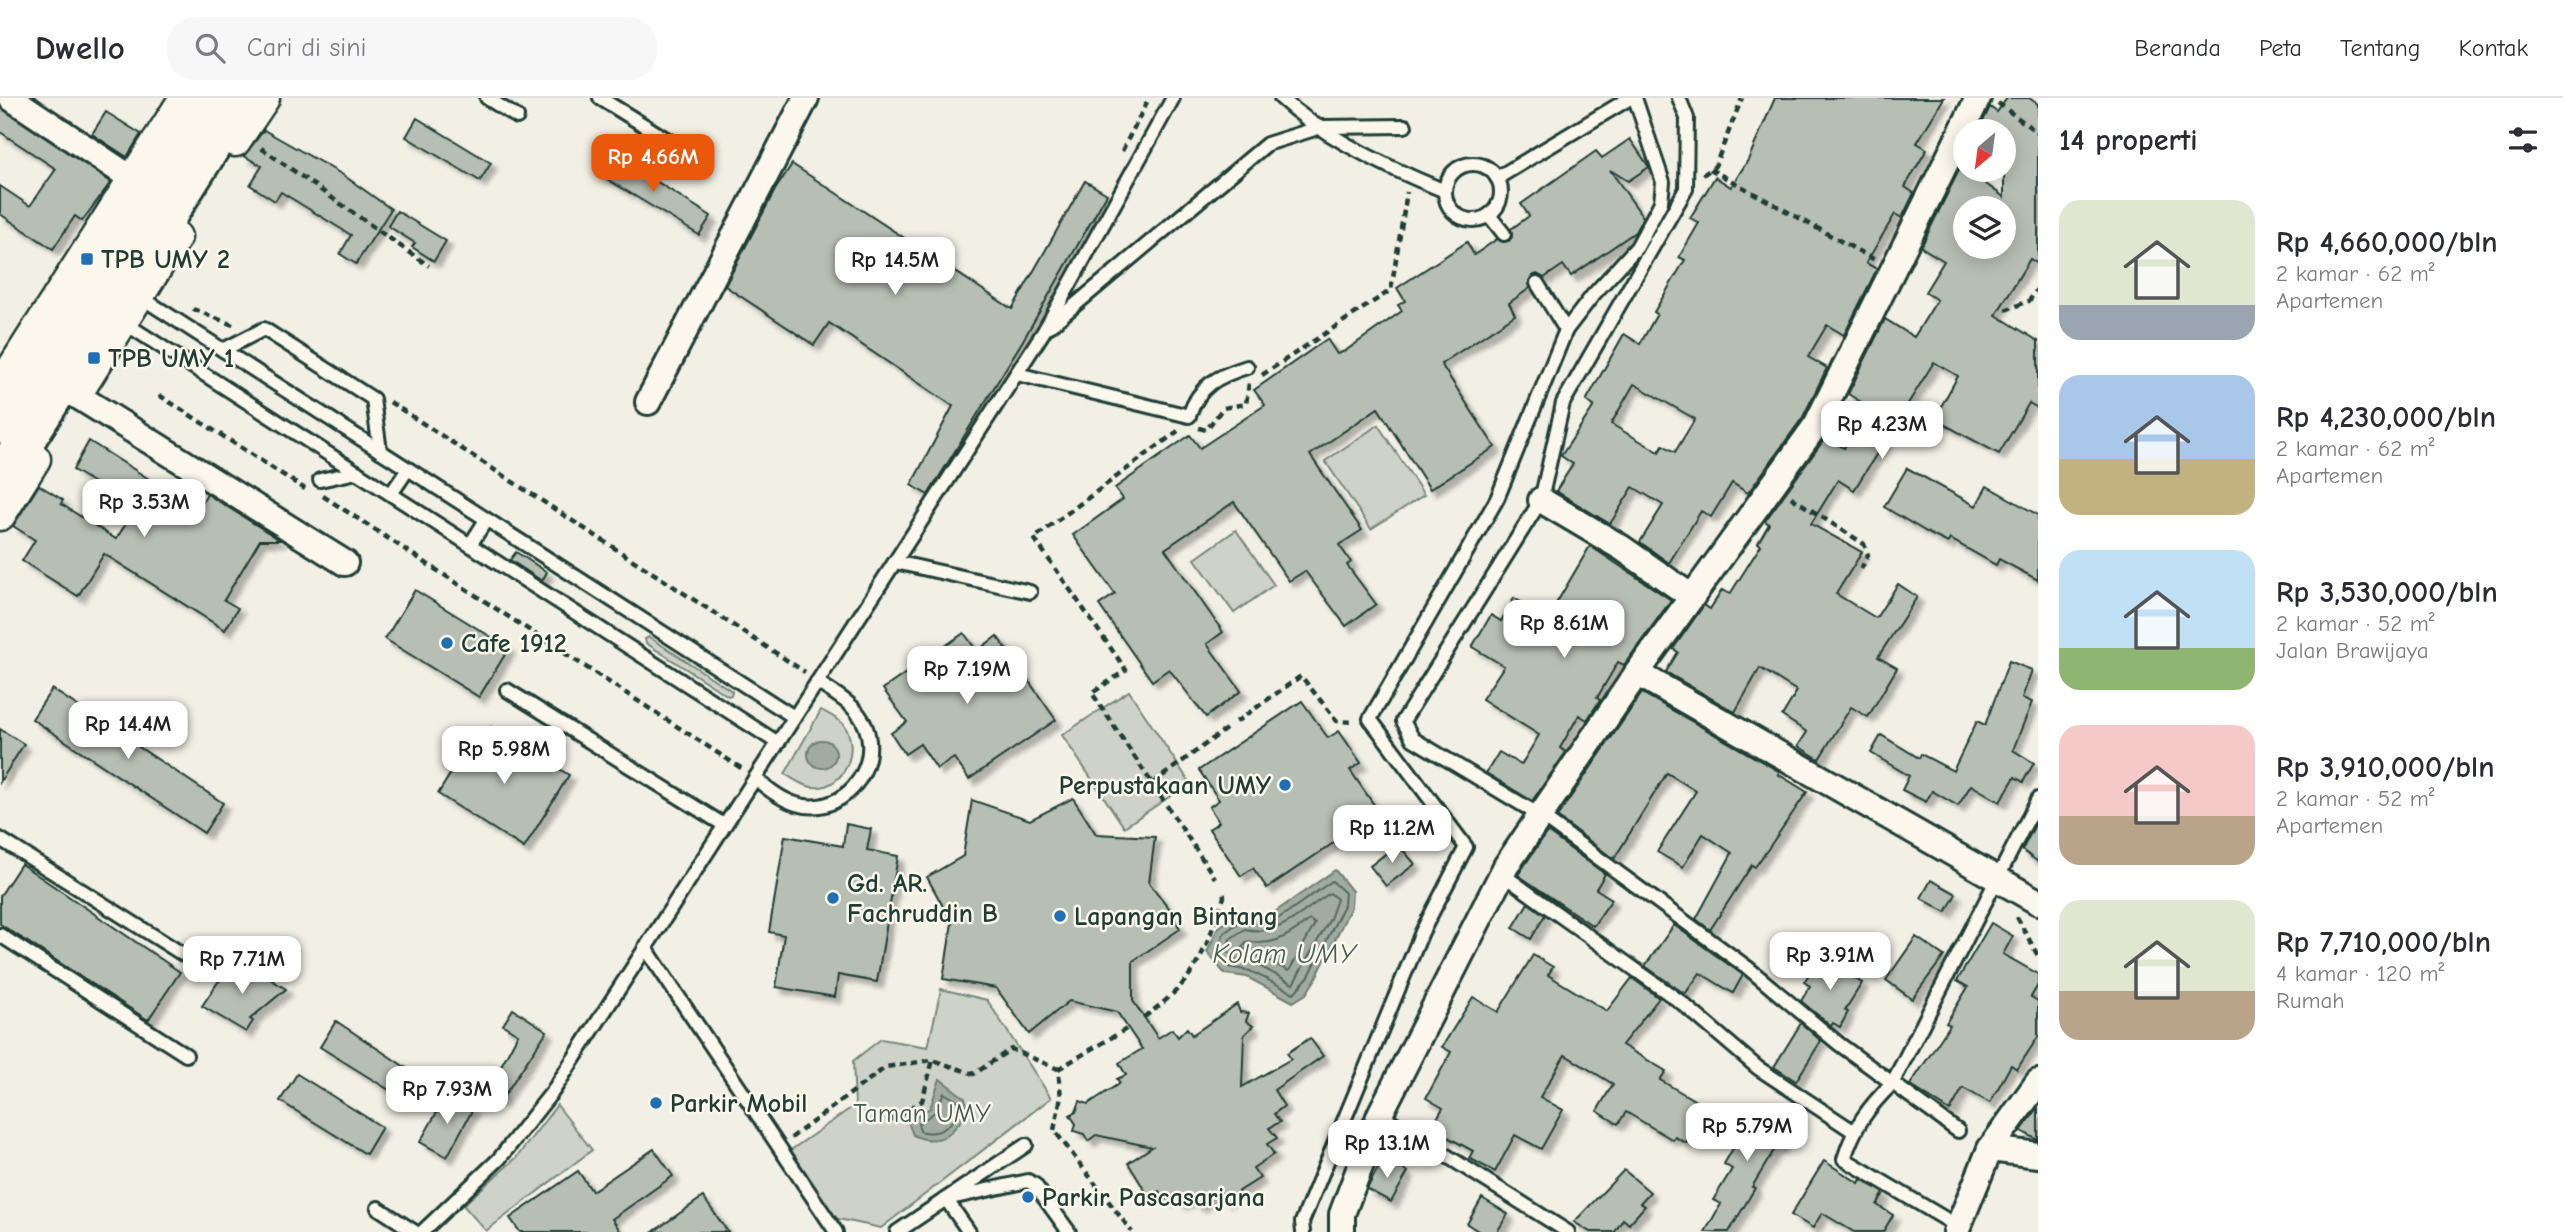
<!DOCTYPE html>
<html lang="id">
<head>
<meta charset="utf-8">
<style>
  body { margin:0; font-family:"Comic Neue",sans-serif; background:#f7f7f7; color:#2b2b33; height:100vh; display:flex; flex-direction:column; font-size:26px; white-space:nowrap }
  * { box-sizing:border-box; margin:0 }
  p { font-size:23px; color:#7c7c81 }
  .icon { flex:none; width:38px; height:38px; fill:none; stroke:currentColor; stroke-width:2; stroke-linecap:round; stroke-linejoin:round }
  .map { position:relative; flex:1; overflow:hidden }
  .sheet { display:flex; flex-direction:column; background:#fff; width:525px }
  .sheet>* { flex:none }
  .needle { width:46px; rotate:209deg }
  .fabs { position:absolute; left:1953px; top:21px; display:grid; gap:14px }
  .fabs a { display:grid; place-items:center; width:63px; height:63px; border-radius:50%; background:#fff; box-shadow:0 4px 18px #0003; font-size:35px }
  .price { position:absolute; translate:-50% -60px; padding:0 16px; border-radius:14px; background:#fff; color:#222; font-size:23px; line-height:46px; filter:drop-shadow(0 2px 4px #0008) }
  .price::after { content:''; position:absolute; left:50%; top:42px; width:21px; height:16px; margin-left:-10px; background:inherit; clip-path:polygon(0 0,100% 0,50% 100%) }
  .price.active { background:#ea580c; color:#fff }
  ul { padding:0; list-style:none }
  li { display:flex; align-items:center; gap:21px; height:175px; padding:0 21px }
  li span { display:grid; place-items:center; flex:none; width:196px; height:140px; border-radius:21px; color:#555 }
  li>.icon { margin-inline-start:auto }
  span .icon { width:84px; height:84px; fill:#fffc; stroke-width:1 }
  li b { font-size:30px }
  h2 { display:flex; justify-content:space-between; align-items:center; height:84px; padding:0 21px; font-size:30px }
  header { display:flex; align-items:center; gap:42px; box-sizing:border-box; height:98px; padding:0 35px; background:#fff; border-bottom:2px solid #e1e1e2 }
  header strong { font-size:33px }
  nav { display:flex; gap:38px; margin-inline-start:auto; font-size:24px }
  .search { width:490px; height:63px; background:#f7f7f7; display:flex; align-items:center; gap:18px; box-sizing:border-box; padding:0 24px; border-radius:28px; color:#7c7c81; font-size:26px }
  main { display:flex; flex:1; min-height:0 }
  .map>svg:first-child { display:block }
  .green { fill:#cfd2c8; stroke:#77887e; stroke-width:2 }
  .water { fill:#a2aba1; stroke:#6e7f75; stroke-width:2 }
  .lines { fill:none; stroke-linecap:round; stroke-linejoin:round }
  .shore { stroke:#536960; stroke-width:2 }
  .building { fill:#b7beb3; stroke:#1f3d34; stroke-width:2; fill-rule:evenodd; filter:url(#shadow) }
  .service-casing { stroke:#1f3d34; stroke-width:18 }
  .minor-casing { stroke:#1f3d34; stroke-width:30 }
  .tertiary-casing { stroke:#1f3d34; stroke-width:35 }
  .trunk-casing { stroke:#1f3d34; stroke-width:44 }
  .path { stroke:#1f3d34; stroke-width:4.5; stroke-dasharray:7 5; stroke-linecap:butt }
  .service { stroke:#fbf7ec; stroke-width:12 }
  .minor { stroke:#fbf7ec; stroke-width:24 }
  .tertiary { stroke:#fbf7ec; stroke-width:30 }
  .trunk { stroke:#fbf7ec; stroke-width:38 }
  .poi-dot { fill:#1f6fb2; stroke:#fbf7ec; stroke-width:2.5 }
  .labels { text-anchor:middle; stroke-width:5; stroke-linejoin:round; paint-order:stroke }
  .poi-label { font-size:26px; font-weight:bold; fill:#1f3d34; stroke:#fbf7ec; text-anchor:start }
  .park-label { font-size:26px; fill:#425b52; stroke:#fbf7ec }
  .water-label { font-size:28px; font-style:italic; fill:#465e55; stroke:#fbf7ec }
</style>
</head>
<body>
<header>
<strong>Dwello</strong>
<div class="search"><svg class="icon" aria-label="search" viewBox="0 0 24 24"><circle cx="10" cy="10" r="6"/><path d="M15 15l6 6"/></svg>Cari di sini</div>
<nav><a>Beranda</a><a>Peta</a><a>Tentang</a><a>Kontak</a></nav>
</header>
<main>
<div class="map">
<svg width="2038" height="1134" viewBox="0 0 2038 1134">
  <defs>
    <filter id="shadow"><feDropShadow dx="6" dy="6" stdDeviation="2" flood-color="#0004"/></filter>
  </defs>
  <rect width="100%" height="100%" fill="#f2f0e5"/>
  <filter id="ink" filterUnits="userSpaceOnUse"><feTurbulence type="fractalNoise" baseFrequency=".0143" numOctaves="2"/><feDisplacementMap in="SourceGraphic" scale="14" xChannelSelector="R" yChannelSelector="G"/><feConvolveMatrix kernelMatrix="1 2 1 2 8 2 1 2 1" color-interpolation-filters="sRGB"/></filter>
  <g filter="url(#ink)">
    <g class="green">
      <path d="M1378,327L1424,397L1371,431L1325,363Z"/>
      <path d="M1236,432L1274,487L1234,515L1195,461Z"/>
      <path d="M649,539L732,593L731,597L728,598L646,545L645,541Z"/>
      <path d="M1129,593L1190,685L1124,729L1062,637Z"/>
      <path d="M821,612C828,616 839,621 844,627C859,649 848,684 821,689C807,691 796,683 785,676Z"/>
      <path d="M941,891L987,902L1051,1000L881,1130L834,1120L791,1052L855,1007L853,963L881,941L928,949Z"/>
      <path d="M557,1007L592,1052L486,1133L463,1107L516,1060Z"/>
    </g>
    <g class="water">
      <circle cx="822" cy="656" r="14"/>
      <path d="M1335,772L1352,793L1351,809L1315,882L1306,896L1293,904L1247,879L1225,876L1207,854L1218,830L1239,814C1250,814 1258,820 1269,818Z"/>
      <path d="M940,981L965,1000L968,1011C955,1034 941,1050 913,1037L908,1024L930,1010Z"/>
    </g>
    <g class="lines">
      <g class="shore">
        <path d="M1332,783L1345,795L1344,807L1309,878L1294,895L1250,873L1229,869L1217,854L1224,835L1242,822L1260,826L1272,825Z"/>
        <path d="M1330,795L1337,801L1330,821L1293,886L1254,865L1234,861L1227,852L1230,841L1245,831C1282,839 1300,814 1330,795Z"/>
        <path d="M1310,822L1315,826L1289,873L1242,850L1248,843C1274,850 1290,836 1310,822Z"/>
        <path d="M944,995L958,1003L960,1009C953,1027 940,1039 920,1033L918,1026L935,1014Z"/>
      </g>
    </g>
    <g class="building">
      <path d="M1775,0H1944L1917,45L1927,51L1905,89L1914,95L1902,120L1895,116L1866,165L1877,171L1844,237L1827,227L1808,259L1827,270L1803,319L1748,395L1732,385L1711,419L1701,413L1669,465L1640,444L1663,407L1633,389L1610,426L1556,393L1573,366L1561,358L1594,308L1586,303L1624,236L1640,246L1657,216L1654,214L1685,162L1679,159L1699,125L1690,120L1715,79L1731,89L1748,62ZM1634,286L1695,321L1675,354L1663,347L1659,354L1611,326Z"/>
      <path d="M2007,0H2029L2038,6V166L2030,161L1996,217L2038,243V310L2029,305L1999,356L1934,321L1958,278L1934,264L1854,392L1838,382L1811,426L1862,454L1836,496L1876,520L1898,486L1917,499L1878,559L1897,570L1868,619L1851,609L1819,661L1798,648L1807,634L1782,618L1797,593L1760,570L1735,614L1666,574L1678,554L1673,551L1704,507L1710,511L1722,492L1730,496L1761,447L1758,445L1769,426L1765,423L1826,339L1844,350L1869,309L1848,296L1885,221L1914,239L1937,202L1925,194L1944,163L1921,149L1961,68L2004,99V33H1978L1990,9L1997,14ZM1965,110H2004V149H1965Z"/>
      <path d="M0,9L111,84L82,123L75,118L53,151L0,116V88L30,108L56,71L0,34Z"/>
      <path d="M106,14L141,36L127,59L92,36Z"/>
      <path d="M417,20L491,65L480,83L406,39Z"/>
      <path d="M264,32L343,77L391,111L356,166L340,156L351,137L281,94L275,103L250,87L262,68L244,58Z"/>
      <path d="M1630,41L1649,69L1628,83L1610,72L1643,119L1635,134L1571,178L1563,167L1544,180L1537,176L1532,178L1530,190L1509,205L1515,217L1441,266L1495,349L1430,391L1378,310L1310,357L1362,432L1339,447L1351,464L1347,467L1376,506L1346,528L1305,473L1289,483L1234,404L1165,451L1223,534L1207,546L1241,593L1206,619L1169,571L1152,583L1099,507L1115,496L1073,437L1123,401L1115,390L1190,337L1200,350L1265,307L1254,292L1327,241L1337,256L1345,253L1402,213L1398,207L1405,203L1397,190L1467,144L1474,157L1497,141L1509,143L1512,139L1511,131L1529,118L1521,106L1596,53L1602,60Z"/>
      <path d="M610,54L711,118L699,137L597,75Z"/>
      <path d="M792,66L1012,211L1085,83L1107,96L1022,244L928,397L911,387L953,308L829,225L814,247L725,188L775,92Z"/>
      <path d="M397,113L446,143L434,163L412,149L415,145L388,128Z"/>
      <path d="M89,343L198,412L207,396L280,442H260L224,502L238,510L225,532L104,456L78,498L22,463L35,442L13,428L39,387L63,402L61,406L116,441L136,410L73,372Z"/>
      <path d="M1907,370L1976,408L1987,388L2038,417V482L1999,461L1996,467L1950,441L1948,445L1930,436L1884,409Z"/>
      <path d="M1590,448L1671,502L1624,567L1618,564L1597,600L1600,602L1587,622L1579,617L1560,650L1566,654L1532,703L1486,675L1499,654L1521,667L1539,637L1482,601L1504,568L1472,549L1491,517L1501,523L1514,500L1547,521Z"/>
      <path d="M516,454L547,474L542,483L510,462Z"/>
      <path d="M415,492L509,550L479,599L385,541Z"/>
      <path d="M964,535L977,553L997,538L1056,622L969,681L954,660L937,671L920,646L905,656L891,635L907,624L883,591Z"/>
      <path d="M2009,563L2032,572L2022,600L2032,604L2013,652L2034,665L2023,684L2015,679L2000,704L1971,687L1958,708L1932,693L1926,704L1902,692L1909,678L1871,655L1881,637L1919,660L1921,656L1953,673L1977,623L1985,627Z"/>
      <path d="M52,591L223,705L204,735L32,621Z"/>
      <path d="M1642,595L1780,674L1778,676L1807,694L1768,751L1755,769L1752,767L1710,832L1696,821L1732,755L1703,736L1683,769L1657,754L1696,693L1667,675L1614,761L1557,719Z"/>
      <path d="M1302,603L1328,640L1339,633L1361,665L1350,672L1379,714L1267,790L1253,770L1241,778L1209,731L1219,724L1209,709L1219,702L1199,672Z"/>
      <path d="M491,629L569,677L524,750L438,696L474,637L483,642Z"/>
      <path d="M0,631L24,646L0,684Z"/>
      <path d="M1073,700L1096,736L1155,739L1149,785L1170,811L1180,831L1133,863V903L1158,940L1172,931L1178,939L1187,930L1192,937L1237,906L1240,914L1249,915L1246,923L1253,928L1244,937L1242,989L1291,961L1287,955L1310,940L1323,958L1274,992L1284,1008L1274,1016L1280,1024L1269,1030L1277,1040L1267,1046L1274,1056L1253,1070L1260,1080L1225,1102L1220,1094L1199,1108L1191,1100L1181,1106L1175,1096L1165,1102L1159,1093L1149,1099L1128,1065L1152,1049L1096,1037L1088,1043L1084,1036L1074,1033L1076,1026L1070,1017L1076,1014L1080,1003L1088,1006L1120,985L1117,981L1126,977L1119,965L1142,951L1117,914L1069,903L1029,936L996,890L943,881L952,825L927,779L963,758L972,702L1030,722Z"/>
      <path d="M2038,721V764L2022,752Z"/>
      <path d="M846,726L871,731L867,752L898,758L877,884L838,877L835,899L776,889L784,837L769,834L785,738L843,748Z"/>
      <path d="M1547,734L1605,776L1596,791L1612,801L1593,828L1518,777Z"/>
      <path d="M1398,746L1415,766L1386,788L1370,768Z"/>
      <path d="M21,766L180,874L148,922L0,826V798Z"/>
      <path d="M1931,782L1956,796L1946,814L1921,800Z"/>
      <path d="M1528,805L1545,817L1531,841L1513,830Z"/>
      <path d="M1991,825L2013,838L2003,856L2038,876V887L2031,899L2038,903V939L2017,971L2011,967L1990,1005L1963,990L1950,1013L1910,987L1950,927L1946,925L1968,889L1957,883Z"/>
      <path d="M1674,827L1743,877L1733,895L1700,875L1685,896L1645,868Z"/>
      <path d="M1916,839L1944,858L1912,901L1886,882Z"/>
      <path d="M1533,857L1553,869L1548,877L1607,913L1632,880L1659,900L1622,947L1666,973L1660,982L1708,1010L1686,1045L1675,1039L1673,1042L1626,1014L1618,1026L1597,1013L1613,986L1565,957L1540,999L1563,1012L1541,1051L1515,1037L1495,1074L1469,1060L1473,1053L1431,1030L1443,1010L1426,1000L1451,954L1442,949L1473,899L1498,914Z"/>
      <path d="M1820,859L1862,885L1845,912L1848,914L1840,929L1833,925L1831,928L1801,903L1810,888L1804,884Z"/>
      <path d="M245,865L286,891L250,921L253,923L246,934L202,908L218,884Z"/>
      <path d="M513,911L547,933L500,1004L486,996L518,936L503,927Z"/>
      <path d="M336,923L417,977L402,1000L320,949Z"/>
      <path d="M1801,925L1821,943L1796,983L1774,969Z"/>
      <path d="M297,976L382,1029L366,1056L280,1003Z"/>
      <path d="M447,996L473,1011L447,1059L420,1044Z"/>
      <path d="M1746,1007L1769,1018L1772,1012L1793,1023L1779,1050L1776,1049L1752,1089L1755,1090L1729,1134H1705L1721,1106L1713,1102L1732,1071L1724,1066L1735,1047L1730,1045Z"/>
      <path d="M2038,1010V1042L2021,1033Z"/>
      <path d="M654,1051L673,1078L612,1121L621,1134H520L510,1120L578,1073L592,1093Z"/>
      <path d="M1383,1060L1408,1074L1391,1104L1367,1091Z"/>
      <path d="M1824,1063L1859,1085L1861,1081L1884,1095L1877,1107L1893,1117L1883,1134H1854L1822,1115L1813,1130L1791,1117Z"/>
      <path d="M1624,1072L1650,1094L1640,1105L1645,1108L1629,1126L1623,1121L1615,1134H1590L1574,1124Z"/>
      <path d="M703,1099L728,1134H653Z"/>
      <path d="M1482,1100L1508,1116L1497,1134H1480L1467,1126Z"/>
    </g>
    <g class="lines">
      <g class="service-casing">
        <g id="service">
          <path d="M487,0L517,19"/>
          <path d="M600,0L705,65"/>
          <path d="M1281,0C1323,39 1393,72 1445,93"/>
          <path d="M1679,0L1687,20L1686,91L1563,305L1541,402L1403,623L1413,641L1541,718L1748,870L1839,946L1958,1033"/>
          <circle cx="1473" cy="94" r="28"/>
          <path d="M1497,80L1630,0"/>
          <path d="M1489,117L1504,136"/>
          <path d="M1537,185L1566,232"/>
          <path d="M139,198L794,619"/>
          <path d="M123,224L778,645"/>
          <path d="M1050,228L1267,46L1321,29L1405,28"/>
          <path d="M223,252L264,231L373,301L380,353"/>
          <path d="M1017,276L1189,318C1199,287 1218,278 1247,269"/>
          <path d="M320,382L357,374"/>
          <path d="M391,396L408,371"/>
          <path d="M470,447L486,422"/>
          <path d="M895,464L1030,494"/>
          <path d="M507,592L724,727"/>
          <path d="M755,680C767,690 780,701 796,706C849,722 892,655 856,613C846,601 830,593 817,584"/>
          <path d="M0,741L184,857"/>
          <path d="M1502,776L1682,905L1758,970L1853,1033"/>
          <path d="M0,837L186,957"/>
          <path d="M645,849L836,1134"/>
          <path d="M1380,1016L1568,1134"/>
          <path d="M378,1110L415,1134"/>
          <path d="M1959,1129L1844,1061C1854,1029 1868,1009 1892,986L2038,701"/>
          <path d="M422,1134L499,1061L553,993L1044,233L1173,0"/>
          <path d="M897,1134L1026,1047"/>
          <path d="M969,1134L946,1101L1028,1083L1035,1087L1069,1134"/>
          <path d="M1303,1134L1302,1124L1422,834L1466,749L1370,621L1497,401L1566,232L1593,197L1637,149L1661,104L1663,84L1635,0"/>
        </g>
      </g>
      <g class="minor-casing">
        <g id="minor">
          <path d="M11,0L134,82"/>
          <path d="M76,297L345,465"/>
          <path d="M648,304L806,0"/>
          <path d="M1541,402L1622,450L1692,499"/>
          <path d="M1637,575L2038,804"/>
          <path d="M1990,1051L2038,1057"/>
          <path d="M1342,1134V1116L1380,1016L1506,768L1637,575L1816,327L1978,0"/>
          <path d="M1956,1134L1990,1051L2038,984"/>
        </g>
      </g>
      <g class="tertiary-casing">
        <g id="tertiary">
          <path d="M235,43L264,0"/>
          <path d="M0,290L185,0"/>
          <path d="M77,295L176,139"/>
          <path d="M0,417L35,361"/>
        </g>
      </g>
      <g class="trunk-casing">
        <g id="trunk">
          <path d="M0,326L210,0"/>
          <path d="M0,382L241,0"/>
        </g>
      </g>
      <g class="path">
        <path d="M1998,5L2038,35"/>
        <path d="M261,50L429,168"/>
        <path d="M1122,53L1149,0"/>
        <path d="M1710,71L1875,162"/>
        <path d="M1703,77L1715,68L1742,0"/>
        <path d="M193,211L233,227"/>
        <path d="M2005,212L2029,203L2038,190"/>
        <path d="M1262,277L1391,192L1407,94"/>
        <path d="M159,297L305,391"/>
        <path d="M390,304L805,574"/>
        <path d="M1199,330L1206,332L1223,310L1246,306L1249,285"/>
        <path d="M1178,333L1034,440L1126,572L1092,595L1215,780"/>
        <path d="M323,398L744,672"/>
        <path d="M1791,399L1864,446L1868,457L1861,471"/>
        <path d="M1236,624L1301,578L1337,623L1355,624"/>
        <path d="M1153,685L1226,631"/>
        <path d="M2017,819L2038,858"/>
        <path d="M1144,919C1197,882 1203,857 1224,799L1223,791"/>
        <path d="M1058,971L1128,930"/>
        <path d="M889,1023L922,1003L933,962"/>
        <path d="M791,1040L886,969L932,962L974,976L1011,951L1058,971L1061,999L1054,1032L1132,1134"/>
      </g>
      <use href="#service" class="service"/>
      <use href="#minor" class="minor"/>
      <use href="#tertiary" class="tertiary"/>
      <use href="#trunk" class="trunk"/>
    </g>
  </g>
  <g class="poi-dot">
    <rect x="80" y="154" width="14" height="14" rx="3.5"/>
    <rect x="87" y="253" width="14" height="14" rx="3.5"/>
    <circle cx="447" cy="545" r="7"/>
    <circle cx="1285" cy="687" r="7"/>
    <circle cx="833" cy="800" r="7"/>
    <circle cx="1060" cy="818" r="7"/>
    <circle cx="656" cy="1005" r="7"/>
    <circle cx="1028" cy="1099" r="7"/>
  </g>
  <g class="labels">
    <g class="poi-label">
      <text x="101" y="170">TPB UMY 2</text>
      <text x="108" y="269">TPB UMY 1</text>
      <text x="461" y="554">Cafe 1912</text>
      <text x="1271" y="696" text-anchor="end">Perpustakaan UMY</text>
      <text x="847" y="794">Gd. AR.<tspan x="847" dy="30">Fachruddin B</tspan></text>
      <text x="1074" y="827">Lapangan Bintang</text>
      <text x="670" y="1014">Parkir Mobil</text>
      <text x="1042" y="1108">Parkir Pascasarjana</text>
    </g>
    <g class="park-label">
      <text x="922" y="1024">Taman UMY</text>
    </g>
    <g class="water-label">
      <text x="1284" y="865">Kolam UMY</text>
    </g>
  </g>
</svg>
<div class="fabs">
<a><svg class="needle" viewBox="-14 -14 28 28"><path d="M0-13l5 13h-10z" fill="#e53935"/><path d="M0 13l5-13h-10z" fill="#7c7c81"/></svg></a>
<a><svg class="icon" aria-label="layers" viewBox="0 0 24 24"><path d="M12 4l9 5-9 5-9-5zM3 14l9 5 9-5"/></svg></a>
</div>
<b class="price active" style="left:653px;top:96px">Rp 4.66M</b>
<b class="price" style="left:895px;top:199px">Rp 14.5M</b>
<b class="price" style="left:1882px;top:363px">Rp 4.23M</b>
<b class="price" style="left:144px;top:441px">Rp 3.53M</b>
<b class="price" style="left:1564px;top:562px">Rp 8.61M</b>
<b class="price" style="left:967px;top:608px">Rp 7.19M</b>
<b class="price" style="left:128px;top:663px">Rp 14.4M</b>
<b class="price" style="left:504px;top:688px">Rp 5.98M</b>
<b class="price" style="left:1392px;top:767px">Rp 11.2M</b>
<b class="price" style="left:1830px;top:894px">Rp 3.91M</b>
<b class="price" style="left:242px;top:898px">Rp 7.71M</b>
<b class="price" style="left:447px;top:1028px">Rp 7.93M</b>
<b class="price" style="left:1747px;top:1065px">Rp 5.79M</b>
<b class="price" style="left:1387px;top:1082px">Rp 13.1M</b>
</div>
<section class="sheet">
<h2>14 properti<svg class="icon" aria-label="filters" viewBox="0 0 24 24"><path d="M4 7h16M4 17h16"/><circle cx="9" cy="7" r="2"/><circle cx="15" cy="17" r="2"/></svg></h2>
<ul>
<li><span style="background:linear-gradient(#dfe7d0 75%,#9aa5b1 0)"><svg class="icon" aria-label="home" viewBox="0 0 24 24"><path d="M3 11l9-7 9 7M6 9v11h12V9"/></svg></span><div><b>Rp 4,660,000/bln</b><p>2 kamar · 62 m²</p><p>Apartemen</p></div></li>
<li><span style="background:linear-gradient(#a9c7e8 60%,#c2b280 0)"><svg class="icon" aria-label="home" viewBox="0 0 24 24"><path d="M3 11l9-7 9 7M6 9v11h12V9"/></svg></span><div><b>Rp 4,230,000/bln</b><p>2 kamar · 62 m²</p><p>Apartemen</p></div></li>
<li><span style="background:linear-gradient(#bfe0f5 70%,#8fb573 0)"><svg class="icon" aria-label="home" viewBox="0 0 24 24"><path d="M3 11l9-7 9 7M6 9v11h12V9"/></svg></span><div><b>Rp 3,530,000/bln</b><p>2 kamar · 52 m²</p><p>Jalan Brawijaya</p></div></li>
<li><span style="background:linear-gradient(#f6c9c9 65%,#b9a48a 0)"><svg class="icon" aria-label="home" viewBox="0 0 24 24"><path d="M3 11l9-7 9 7M6 9v11h12V9"/></svg></span><div><b>Rp 3,910,000/bln</b><p>2 kamar · 52 m²</p><p>Apartemen</p></div></li>
<li><span style="background:linear-gradient(#dfe7d0 65%,#b9a48a 0)"><svg class="icon" aria-label="home" viewBox="0 0 24 24"><path d="M3 11l9-7 9 7M6 9v11h12V9"/></svg></span><div><b>Rp 7,710,000/bln</b><p>4 kamar · 120 m²</p><p>Rumah</p></div></li>
</ul>
</section>
</main>
</body>
</html>
